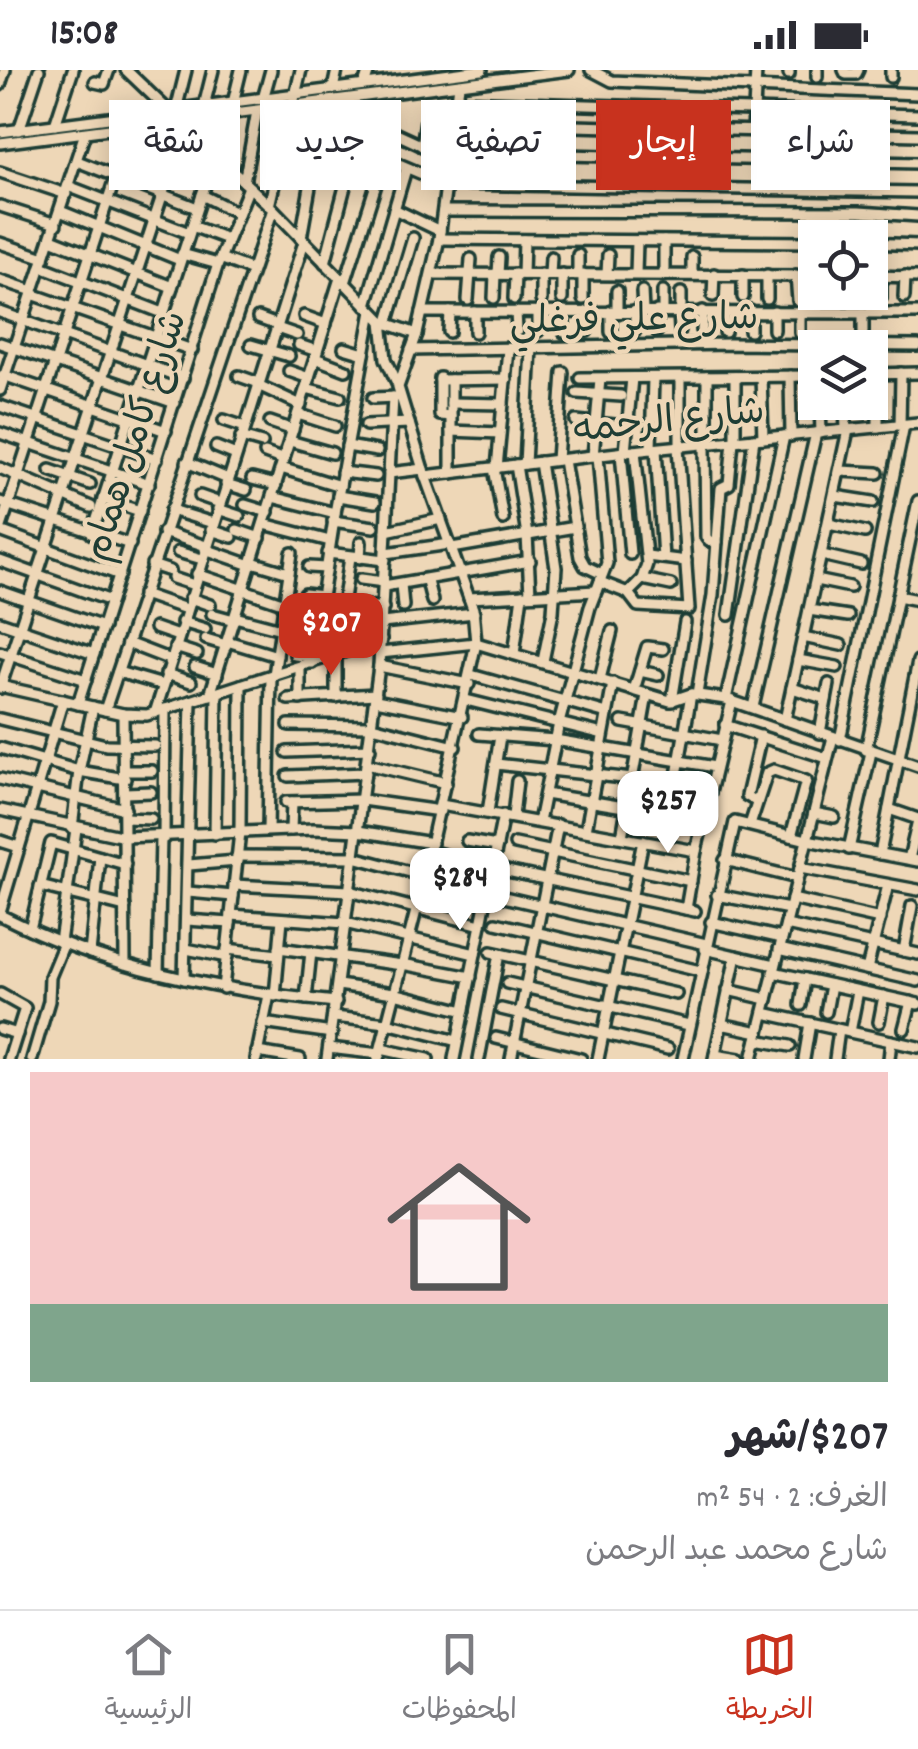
<!DOCTYPE html>
<html lang="ar">
<head>
<meta charset="utf-8">
<style>
  body { margin:0; font-family:Dekko,"Playpen Sans Arabic",sans-serif; background:#f7f7f7; color:#2b2b33; direction:rtl; height:100vh; display:flex; flex-direction:column; font-size:38px; white-space:nowrap }
  * { box-sizing:border-box; margin:0 }
  p { font-size:32px; color:#7c7c81 }
  .icon { flex:none; width:55px; height:55px; fill:none; stroke:currentColor; stroke-width:2; stroke-linecap:round; stroke-linejoin:round }
  .map { position:relative; height:989px; overflow:hidden; direction:ltr }
  .sheet { display:flex; flex-direction:column; background:#fff; flex:1 }
  .sheet>* { flex:none }
  .hud { position:absolute; left:30px; top:30px; width:860px; height:90px; direction:rtl; display:flex; gap:20px }
  .controls { position:absolute; left:798px; top:150px; display:grid; gap:20px }
  .controls a { display:grid; place-items:center; width:90px; height:90px; border-radius:0px; background:#fff; box-shadow:0 5px 25px #0003; font-size:50px }
  .price { position:absolute; translate:-50% -85px; padding:0 22px; border-radius:20px; background:#fff; color:#222; font-size:32px; line-height:65px; filter:drop-shadow(0 2px 5px #0008) }
  .price::after { content:''; position:absolute; left:50%; top:60px; width:30px; height:22px; margin-left:-15px; background:inherit; clip-path:polygon(0 0,100% 0,50% 100%) }
  .price.on { background:#c8321e; color:#fff }
  ul { padding:0; list-style:none }
  li { display:grid; align-content:center; gap:20px; height:530px; padding:0 30px }
  li+li { border-top:2px solid #e1e1e2 }
  li span { display:grid; place-items:center; height:310px; border-radius:0px; color:#555 }
  li>.icon { margin-inline-start:auto }
  span .icon { width:180px; height:180px; fill:#fffc; stroke-width:1 }
  li b { font-size:42px }
  .pill { padding:0 35px; border-radius:0px; background:#fff; box-shadow:0 5px 25px #0003; font-size:35px; line-height:90px }
  .pill.on { background:#c8321e; color:#fff }
  .status { display:flex; justify-content:space-between; align-items:center; height:70px; padding:0 50px; background:#fff; direction:ltr }
  .status svg { height:28px; fill:currentColor }
  .menu { display:flex; justify-content:space-around; align-items:center; height:140px; border-top:2px solid #e1e1e2; background:#fff; font-size:28px; color:#7c7c81 }
  .menu a { display:grid; justify-items:center; gap:5px }
  .menu .on { color:#c8321e }
  .map>svg:first-child { display:block }
  .lines { fill:none; stroke-linecap:round; stroke-linejoin:round }
  .minor-casing { stroke:#1f3d34; stroke-width:16 }
  .minor { stroke:#eed7b7; stroke-width:9 }
  .labels { text-anchor:middle; stroke-width:9; stroke-linejoin:round; paint-order:stroke }
  .street-label { font-size:38px; fill:#1f3d34; stroke:#eed7b7 }
</style>
</head>
<body>
<div class="status"><b>15:08</b><svg viewBox="0 0 49 12"><path d="M0 12V9h3v3zM5 12V6h3v6zM10 12V3h3v9zM15 12V0h3v12zM26 1h20v11H26zM47 4h2v5h-2z"/></svg></div>
<div class="map">
<svg width="918" height="989" viewBox="0 0 918 989">
  <rect width="100%" height="100%" fill="#eed7b7"/>
  <filter id="ink" filterUnits="userSpaceOnUse"><feTurbulence type="fractalNoise" baseFrequency=".01" numOctaves="2"/><feDisplacementMap in="SourceGraphic" scale="20" xChannelSelector="R" yChannelSelector="G"/><feConvolveMatrix kernelMatrix="1 2 1 2 8 2 1 2 1" color-interpolation-filters="sRGB"/></filter>
  <g filter="url(#ink)">
    <g class="lines">
      <g class="minor-casing">
        <g id="minor">
          <path d="M126,0L171,43"/>
          <path d="M591,0L612,11L918,24"/>
          <path d="M789,0V4"/>
          <path d="M844,0L846,4H856L858,0"/>
          <path d="M817,7V0"/>
          <path d="M891,7V0"/>
          <path d="M95,12L104,14L109,0"/>
          <path d="M0,15L5,0"/>
          <path d="M364,15L369,0"/>
          <path d="M333,19L337,0"/>
          <path d="M263,29L271,0"/>
          <path d="M344,30L355,45L436,82L918,93"/>
          <path d="M457,31L918,45"/>
          <path d="M233,33L241,0"/>
          <path d="M204,36L213,0"/>
          <path d="M176,40L186,0"/>
          <path d="M454,53L918,65"/>
          <path d="M182,54L273,139L383,252L417,264"/>
          <path d="M55,55L73,0"/>
          <path d="M19,60L39,0"/>
          <path d="M753,61L756,0"/>
          <path d="M0,62L482,0"/>
          <path d="M0,73L569,0"/>
          <path d="M356,76L446,114L918,122"/>
          <path d="M422,76L426,50"/>
          <path d="M123,82L205,113"/>
          <path d="M77,91L197,138"/>
          <path d="M0,102L66,124"/>
          <path d="M244,112L257,41"/>
          <path d="M68,116L189,163"/>
          <path d="M202,125L238,143"/>
          <path d="M0,136L56,154"/>
          <path d="M269,136L301,0"/>
          <path d="M394,139L440,161"/>
          <path d="M60,141L180,190"/>
          <path d="M443,141L859,142L918,146"/>
          <path d="M192,156L227,169"/>
          <path d="M301,168L325,32"/>
          <path d="M51,169L172,217"/>
          <path d="M439,169L815,172"/>
          <path d="M0,173L44,188"/>
          <path d="M870,173L918,175"/>
          <path d="M182,184L218,194"/>
          <path d="M220,188L252,200"/>
          <path d="M325,193L359,63"/>
          <path d="M41,196L163,243"/>
          <path d="M432,204L815,206"/>
          <path d="M498,204L499,187"/>
          <path d="M523,204L524,170"/>
          <path d="M541,204V230"/>
          <path d="M550,204L551,187"/>
          <path d="M562,204V229"/>
          <path d="M578,204V185"/>
          <path d="M583,204V229"/>
          <path d="M607,204L608,185"/>
          <path d="M636,204L637,171"/>
          <path d="M664,204V171"/>
          <path d="M692,204V187"/>
          <path d="M767,205V229"/>
          <path d="M796,205L798,231"/>
          <path d="M870,206L918,207"/>
          <path d="M881,206V228"/>
          <path d="M0,210L33,221"/>
          <path d="M345,213L384,89"/>
          <path d="M617,221V241"/>
          <path d="M642,221L643,241"/>
          <path d="M663,221V241"/>
          <path d="M825,222V229"/>
          <path d="M32,224L192,280"/>
          <path d="M713,226L714,204"/>
          <path d="M743,227V205"/>
          <path d="M904,227L905,206"/>
          <path d="M494,228L495,204"/>
          <path d="M514,229L515,204"/>
          <path d="M468,230L471,189"/>
          <path d="M852,230V222"/>
          <path d="M366,235L406,99"/>
          <path d="M611,241V262"/>
          <path d="M635,241V261"/>
          <path d="M657,241V261"/>
          <path d="M679,241L680,260"/>
          <path d="M681,241V223"/>
          <path d="M725,241V262"/>
          <path d="M750,241V261"/>
          <path d="M800,241V263"/>
          <path d="M0,242L183,308"/>
          <path d="M422,242L918,243"/>
          <path d="M475,242V262"/>
          <path d="M516,242L517,261"/>
          <path d="M538,242V261"/>
          <path d="M564,242V262"/>
          <path d="M863,243V262"/>
          <path d="M304,246L326,254"/>
          <path d="M258,248L277,255"/>
          <path d="M382,251L386,289L398,315"/>
          <path d="M387,254L413,168"/>
          <path d="M277,258L297,265"/>
          <path d="M774,260V242"/>
          <path d="M587,261V241"/>
          <path d="M702,261L703,241"/>
          <path d="M449,262L450,242"/>
          <path d="M0,273L175,333"/>
          <path d="M251,275L289,286"/>
          <path d="M299,275L317,281"/>
          <path d="M344,278L364,284"/>
          <path d="M411,280L729,274L918,276"/>
          <path d="M315,288L346,300"/>
          <path d="M289,301L309,308"/>
          <path d="M870,304L918,303"/>
          <path d="M3,305L166,361"/>
          <path d="M239,306L259,313"/>
          <path d="M761,306L763,368"/>
          <path d="M790,306L791,366"/>
          <path d="M440,308V345L451,346"/>
          <path d="M580,308L815,306"/>
          <path d="M680,308V376"/>
          <path d="M440,310L506,309"/>
          <path d="M258,315L301,335"/>
          <path d="M306,318L340,327"/>
          <path d="M0,320L85,63"/>
          <path d="M577,323L621,326"/>
          <path d="M373,328L396,327"/>
          <path d="M820,332L821,363"/>
          <path d="M845,332L846,360"/>
          <path d="M451,333L503,334"/>
          <path d="M0,336L157,389"/>
          <path d="M298,344L335,356"/>
          <path d="M224,350L245,357"/>
          <path d="M576,351L615,355"/>
          <path d="M270,352L293,360"/>
          <path d="M366,355L409,353"/>
          <path d="M900,355L901,303"/>
          <path d="M878,357V304"/>
          <path d="M451,361L500,363"/>
          <path d="M0,363L149,414"/>
          <path d="M241,367L262,373"/>
          <path d="M290,371L332,383"/>
          <path d="M735,371V307"/>
          <path d="M705,374L706,467L709,471L717,472"/>
          <path d="M707,374V307"/>
          <path d="M347,376L377,381"/>
          <path d="M216,377L236,385"/>
          <path d="M651,379L653,308"/>
          <path d="M656,379L663,488"/>
          <path d="M625,382L632,308"/>
          <path d="M265,383L284,390"/>
          <path d="M621,383L630,484"/>
          <path d="M593,386L600,309"/>
          <path d="M557,390L563,302"/>
          <path d="M564,390L580,487L585,496L602,504"/>
          <path d="M187,392L228,409"/>
          <path d="M540,392L556,498L553,542L543,591"/>
          <path d="M525,394L531,278"/>
          <path d="M516,395L527,465L530,524"/>
          <path d="M0,398L91,437"/>
          <path d="M281,398L340,416"/>
          <path d="M494,398L503,449"/>
          <path d="M497,398L508,279"/>
          <path d="M50,400L90,414"/>
          <path d="M841,401L878,403"/>
          <path d="M342,402L376,406"/>
          <path d="M389,403L423,399"/>
          <path d="M451,403V310"/>
          <path d="M425,406L651,379L918,353"/>
          <path d="M252,409L276,415"/>
          <path d="M226,414L246,420"/>
          <path d="M200,426L220,433"/>
          <path d="M338,426L375,432"/>
          <path d="M835,426L873,432"/>
          <path d="M272,427L335,443"/>
          <path d="M103,429L140,441"/>
          <path d="M0,432L130,474"/>
          <path d="M245,435L268,442"/>
          <path d="M218,439L239,446"/>
          <path d="M171,440L213,453"/>
          <path d="M333,451L374,457"/>
          <path d="M264,454L330,471"/>
          <path d="M829,454L865,462"/>
          <path d="M0,460L133,53"/>
          <path d="M211,460L232,467"/>
          <path d="M237,460L260,468"/>
          <path d="M0,461L120,505"/>
          <path d="M386,461L441,449"/>
          <path d="M163,462L206,476"/>
          <path d="M92,464L215,85"/>
          <path d="M452,478L575,457"/>
          <path d="M205,479L251,495"/>
          <path d="M178,482L202,489"/>
          <path d="M328,483L385,490"/>
          <path d="M386,483L450,474"/>
          <path d="M822,485L861,494"/>
          <path d="M647,486L686,491"/>
          <path d="M360,488L361,472"/>
          <path d="M0,491L111,531"/>
          <path d="M252,492L289,503"/>
          <path d="M152,495L170,501"/>
          <path d="M309,497L326,498"/>
          <path d="M197,504L285,534"/>
          <path d="M173,508L194,515"/>
          <path d="M361,509L384,512"/>
          <path d="M642,509L671,515"/>
          <path d="M816,510L850,517"/>
          <path d="M427,511L432,531"/>
          <path d="M600,512L628,523L638,536L689,539L678,377"/>
          <path d="M401,514L403,536"/>
          <path d="M384,516L530,491"/>
          <path d="M0,521L103,557"/>
          <path d="M628,523L642,509L647,494L635,381"/>
          <path d="M143,524L186,539"/>
          <path d="M305,524L322,526"/>
          <path d="M898,526L918,530"/>
          <path d="M190,528L210,535"/>
          <path d="M469,528L596,521"/>
          <path d="M358,535L383,538"/>
          <path d="M809,540L848,546"/>
          <path d="M212,544L234,550"/>
          <path d="M729,545L754,369"/>
          <path d="M235,547L281,559"/>
          <path d="M0,552L94,584"/>
          <path d="M182,552L205,559"/>
          <path d="M299,553L317,556"/>
          <path d="M382,553L474,543"/>
          <path d="M155,558L178,566"/>
          <path d="M803,567L841,575"/>
          <path d="M206,569L226,575"/>
          <path d="M227,571L277,586"/>
          <path d="M127,573L171,590"/>
          <path d="M366,575L369,552"/>
          <path d="M175,577L197,584"/>
          <path d="M0,582L86,610"/>
          <path d="M380,583L476,573L670,631L691,624L726,629L918,696"/>
          <path d="M514,584L522,525"/>
          <path d="M295,585L312,587"/>
          <path d="M798,590L837,597"/>
          <path d="M312,593L335,443L372,241"/>
          <path d="M379,596L469,614"/>
          <path d="M195,597L217,604"/>
          <path d="M640,601L658,605"/>
          <path d="M118,602L163,615"/>
          <path d="M166,604L191,612"/>
          <path d="M274,605L292,483"/>
          <path d="M471,605L607,643"/>
          <path d="M600,609L612,561"/>
          <path d="M0,616L123,644L147,645L381,570"/>
          <path d="M0,618L185,56"/>
          <path d="M792,618L826,629"/>
          <path d="M634,620L647,577L663,579"/>
          <path d="M697,624L713,525L721,418L729,414L733,371"/>
          <path d="M210,625L340,208"/>
          <path d="M336,627V585L350,487"/>
          <path d="M288,629L376,624"/>
          <path d="M300,629V597"/>
          <path d="M726,629L784,366"/>
          <path d="M376,630L462,647"/>
          <path d="M466,630L603,664"/>
          <path d="M672,631L685,552"/>
          <path d="M78,634L218,194L249,117"/>
          <path d="M753,637L816,363"/>
          <path d="M105,640L273,139"/>
          <path d="M155,643L304,172"/>
          <path d="M123,644L125,894"/>
          <path d="M0,649L106,675L155,676"/>
          <path d="M785,650L848,360"/>
          <path d="M622,652L722,670"/>
          <path d="M289,655L372,656L455,677"/>
          <path d="M725,655L827,688"/>
          <path d="M820,663L829,614"/>
          <path d="M479,664L555,670L715,697"/>
          <path d="M840,670L904,355"/>
          <path d="M0,678L79,701L125,709"/>
          <path d="M866,680L918,431"/>
          <path d="M287,682L370,679"/>
          <path d="M367,694L446,713"/>
          <path d="M496,694L632,709L710,723"/>
          <path d="M125,701H152"/>
          <path d="M288,706L366,703"/>
          <path d="M0,709L125,739"/>
          <path d="M125,723L151,722"/>
          <path d="M545,724L703,750"/>
          <path d="M286,732L362,730L440,741"/>
          <path d="M757,732L747,726L761,666"/>
          <path d="M441,735L696,781"/>
          <path d="M889,739L918,749"/>
          <path d="M0,740L125,767L313,759L358,761L432,773"/>
          <path d="M488,742L500,666"/>
          <path d="M814,743L834,747"/>
          <path d="M513,746L517,711"/>
          <path d="M125,748L151,749"/>
          <path d="M539,752L559,653L590,537L607,493L598,386"/>
          <path d="M750,755L767,703L774,700L806,711L791,766"/>
          <path d="M72,758L79,701L93,637"/>
          <path d="M268,760L271,606"/>
          <path d="M291,760L292,732"/>
          <path d="M586,760L613,613"/>
          <path d="M215,764L217,623"/>
          <path d="M622,767L647,625"/>
          <path d="M164,768L165,639"/>
          <path d="M0,771L19,777"/>
          <path d="M467,771L497,776"/>
          <path d="M515,774L691,811"/>
          <path d="M665,775L691,624"/>
          <path d="M849,779L871,682"/>
          <path d="M430,781L462,790L465,796L492,801"/>
          <path d="M880,784L918,591"/>
          <path d="M237,786L354,787L425,806"/>
          <path d="M909,789L918,750"/>
          <path d="M725,790L797,808"/>
          <path d="M189,795L237,791"/>
          <path d="M493,798L695,841"/>
          <path d="M800,798L918,820"/>
          <path d="M423,813L486,830"/>
          <path d="M234,815L349,821L481,855"/>
          <path d="M40,816L125,837"/>
          <path d="M188,822L233,826"/>
          <path d="M717,825L789,839"/>
          <path d="M504,827L706,874"/>
          <path d="M792,829L880,849"/>
          <path d="M686,839L696,781L732,631"/>
          <path d="M0,842L63,630"/>
          <path d="M0,845C105,898 220,921 336,932"/>
          <path d="M231,845L345,853L475,884"/>
          <path d="M187,850L230,853"/>
          <path d="M711,852L782,868"/>
          <path d="M496,853L700,901"/>
          <path d="M786,855L918,884"/>
          <path d="M30,859L51,773L125,794"/>
          <path d="M60,872L76,759"/>
          <path d="M279,878L402,895"/>
          <path d="M186,879L227,887"/>
          <path d="M227,879L278,885"/>
          <path d="M705,879L775,895"/>
          <path d="M779,879L918,911"/>
          <path d="M904,881L912,836"/>
          <path d="M491,882L676,924"/>
          <path d="M90,883L100,787"/>
          <path d="M402,894L471,907"/>
          <path d="M867,899L888,815"/>
          <path d="M773,902L918,934"/>
          <path d="M158,903L161,768"/>
          <path d="M184,909L191,631"/>
          <path d="M507,913L689,955"/>
          <path d="M338,915L394,923L464,941"/>
          <path d="M223,918L240,762L241,615"/>
          <path d="M728,920L767,929"/>
          <path d="M0,924L25,938L9,989"/>
          <path d="M275,926L282,849"/>
          <path d="M306,929L311,882"/>
          <path d="M801,935L805,909"/>
          <path d="M501,939L668,979"/>
          <path d="M826,942L831,915"/>
          <path d="M764,943L918,977"/>
          <path d="M334,947L387,953L457,971"/>
          <path d="M879,952L884,926"/>
          <path d="M263,953L332,963"/>
          <path d="M721,954L759,962"/>
          <path d="M0,959L17,964"/>
          <path d="M904,959L911,932"/>
          <path d="M850,962L858,921"/>
          <path d="M496,968L581,989"/>
          <path d="M757,970L790,976"/>
          <path d="M329,978L380,984"/>
          <path d="M381,979L428,989"/>
          <path d="M257,982L300,989"/>
          <path d="M715,985L739,989"/>
          <path d="M32,989L49,931L50,907L64,873"/>
          <path d="M256,989L269,925"/>
          <path d="M327,989L379,596L393,327"/>
          <path d="M378,989L417,837L476,573L473,539L425,406L398,317L417,264L439,169L459,15"/>
          <path d="M454,989L503,745"/>
          <path d="M479,989L499,884"/>
          <path d="M511,989L558,755"/>
          <path d="M598,989L643,771"/>
          <path d="M683,989L735,752L807,770L918,791"/>
          <path d="M714,989L736,886"/>
          <path d="M752,989L833,667"/>
          <path d="M804,989L810,953"/>
          <path d="M835,989L839,960"/>
          <path d="M889,989L891,971"/>
        </g>
      </g>
      <use href="#minor" class="minor"/>
    </g>
  </g>
  <g class="labels">
    <g class="street-label">
      <text transform="translate(634 247) rotate(-1)" y="13">شارع علي فرغلي</text>
      <text transform="translate(668 348) rotate(-6)" y="13">شارع الرحمه</text>
      <text transform="translate(133 365) rotate(-72)" y="13">شارع كامل همام</text>
    </g>
  </g>
</svg>
<div class="controls">
<a><svg class="icon" aria-label="locate" viewBox="0 0 24 24"><circle cx="12" cy="12" r="6"/><path d="M12 2v4M12 18v4M2 12h4M18 12h4"/></svg></a>
<a><svg class="icon" aria-label="layers" viewBox="0 0 24 24"><path d="M12 4l9 5-9 5-9-5zM3 14l9 5 9-5"/></svg></a>
</div>
<b class="price on" style="left:331px;top:608px">$207</b>
<b class="price" style="left:668px;top:786px">$257</b>
<b class="price" style="left:460px;top:863px">$284</b>
<div class="hud">
<a class="pill">شراء</a>
<a class="pill on">إيجار</a>
<a class="pill">تصفية</a>
<a class="pill">جديد</a>
<a class="pill">شقة</a>
</div>
</div>
<section class="sheet">
<ul>
<li><span style="background:linear-gradient(#f6c9c9 75%,#7fa58c 0)"><svg class="icon" aria-label="home" viewBox="0 0 24 24"><path d="M3 11l9-7 9 7M6 9v11h12V9"/></svg></span><div><b>$207/شهر</b><p>الغرف: 2 · 54 m²</p><p>شارع محمد عبد الرحمن</p></div></li>
</ul>
</section>
<nav class="menu">
<a class="on"><svg class="icon" aria-label="map" viewBox="0 0 24 24"><path d="M3 6l6-2 6 2 6-2v14l-6 2-6-2-6 2zM9 4v14M15 6v14"/></svg>الخريطة</a>
<a><svg class="icon" aria-label="saved" viewBox="0 0 24 24"><path d="M7 4h10v16l-5-4-5 4z"/></svg>المحفوظات</a>
<a><svg class="icon" aria-label="home" viewBox="0 0 24 24"><path d="M3 11l9-7 9 7M6 9v11h12V9"/></svg>الرئيسية</a>
</nav>
</body>
</html>
